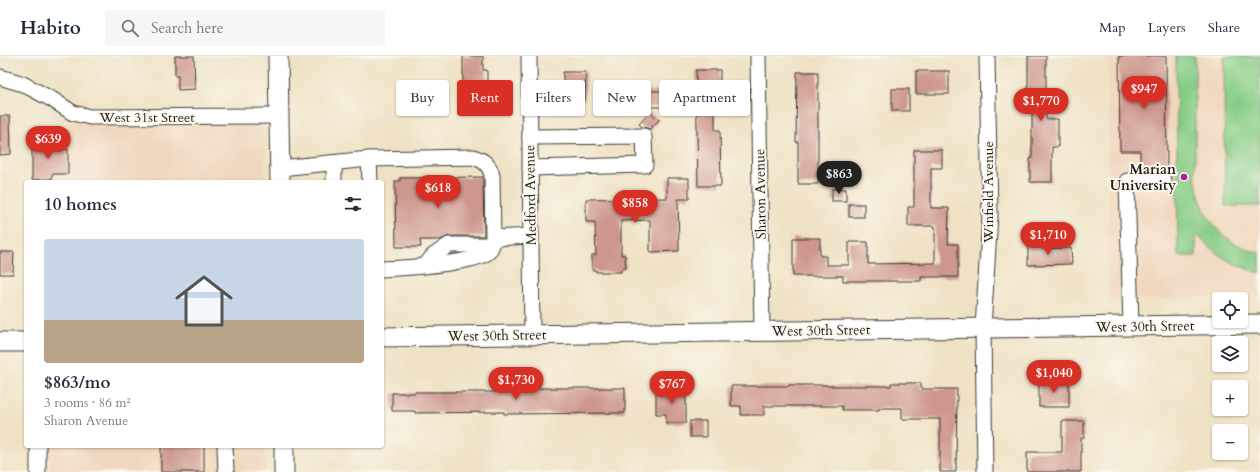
<!DOCTYPE html>
<html lang="en">
<head>
<meta charset="utf-8">
<style>
  body { margin:0; font-family:Cardo,serif; background:#f6f6f7; color:#1f2937; height:100vh; display:flex; flex-direction:column; font-size:15px; white-space:nowrap }
  * { box-sizing:border-box; margin:0 }
  p { font-size:13px; color:#747a83 }
  .icon { flex:none; width:22px; height:22px; fill:none; stroke:currentColor; stroke-width:2; stroke-linecap:round; stroke-linejoin:round }
  .map { position:relative; flex:1; overflow:hidden }
  .details { position:absolute; left:24px; top:124px; width:360px; height:268px; display:flex; flex-direction:column; background:#fff; border-radius:4px; box-shadow:0 1px 3px #0004 }
  .details>* { flex:none }
  .guide { position:absolute; left:396px; top:24px; width:380px; height:36px; display:flex; gap:8px }
  .controls { position:absolute; left:1212px; top:236px; display:grid; gap:8px }
  .controls a { display:grid; place-items:center; width:36px; height:36px; border-radius:4px; background:#fff; box-shadow:0 1px 3px #0004; font-size:20px }
  .price { position:absolute; translate:-50% -34px; padding:0 9px; border-radius:14px; background:#d93025; color:#fff; font-size:13px; line-height:26px; filter:drop-shadow(0 1px 2px #0008) }
  .price::after { content:''; position:absolute; left:50%; top:24px; width:12px; height:9px; margin-left:-6px; background:inherit; clip-path:polygon(0 0,100% 0,50% 100%) }
  .price.current { background:#222; color:#fff }
  ul { padding:0; list-style:none }
  li { display:grid; align-content:center; gap:8px; height:212px; padding:0 20px }
  li span { display:grid; place-items:center; height:124px; border-radius:4px; color:#555 }
  li>.icon { margin-inline-start:auto }
  span .icon { width:72px; height:72px; fill:#fffc; stroke-width:1 }
  li b { font-size:17px }
  h2 { display:flex; justify-content:space-between; align-items:center; height:48px; padding:0 20px; font-size:17px }
  .pill { padding:0 14px; border-radius:4px; background:#fff; box-shadow:0 1px 3px #0004; font-size:14px; line-height:36px }
  .pill.current { background:#d93025; color:#fff }
  header { display:flex; align-items:center; gap:24px; box-sizing:border-box; height:56px; padding:0 20px; background:#fff; border-bottom:1px solid #e0e1e3 }
  header strong { font-size:19px }
  nav { display:flex; gap:22px; margin-inline-start:auto; font-size:14px }
  .search { width:280px; height:36px; background:#f6f6f7; display:flex; align-items:center; gap:10px; box-sizing:border-box; padding:0 14px; border-radius:4px; color:#747a83; font-size:15px }
  .map>svg:first-child { display:block }
  .built { fill:#f0d6bc }
  .green { fill:#88cd87; stroke:#527452 }
  .building { fill:#cd978d }
  .lines { fill:none; stroke-linecap:round; stroke-linejoin:round }
  .minor-casing { stroke:#3c3a35; stroke-width:17 }
  .major-casing { stroke:#3c3a35; stroke-width:21 }
  .minor { stroke:#fff; stroke-width:15 }
  .major { stroke:#fff; stroke-width:19 }
  .poi-dot { fill:#b5179e; stroke:#fbf7ec; stroke-width:1.5 }
  .labels { text-anchor:middle; stroke-width:4; stroke-linejoin:round; paint-order:stroke }
  .street-label { font-size:14px; fill:#1c1c1c; stroke:#fbf7ec }
  .poi-label { font-size:14px; font-weight:bold; fill:#1c1c1c; stroke:#fbf7ec; text-anchor:end }
</style>
</head>
<body>
<header>
<strong>Habito</strong>
<div class="search"><svg class="icon" aria-label="search" viewBox="0 0 24 24"><circle cx="10" cy="10" r="6"/><path d="M15 15l6 6"/></svg>Search here</div>
<nav><a>Map</a><a>Layers</a><a>Share</a></nav>
</header>
<div class="map">
<svg width="1260" height="416" viewBox="0 0 1260 416">
  <rect width="100%" height="100%" fill="#fbf7ec"/>
  <filter id="ink" filterUnits="userSpaceOnUse"><feTurbulence type="fractalNoise" baseFrequency=".025" numOctaves="2"/><feDisplacementMap in="SourceGraphic" scale="8" xChannelSelector="R" yChannelSelector="G"/><feConvolveMatrix kernelMatrix="1 2 1 2 8 2 1 2 1" color-interpolation-filters="sRGB"/></filter>
  <filter id="wash" filterUnits="userSpaceOnUse"><feTurbulence type="fractalNoise" baseFrequency=".012" numOctaves="4" result="noise"/><feDisplacementMap in="SourceGraphic" scale="16" xChannelSelector="R" yChannelSelector="G"/><feGaussianBlur stdDeviation="0.9" result="paint"/><feColorMatrix in="noise" values="0 0 0 0 0 0 0 0 0 0 0 0 0 0 0 0 0 1.4 0 .05"/><feComposite in="paint" operator="in"/></filter>
  <g filter="url(#wash)">
    <rect width="100%" height="100%" fill="#efe2c4"/>
    <g class="built">
      <path d="M1108,0H1260V241L1109,244Z"/>
      <path d="M69,66H266L265,126H70Z"/>
      <path d="M49,390H265L266,416H50Z"/>
    </g>
    <g class="green">
      <path d="M1176,0H1195V118C1199,159 1220,187 1260,197V217C1232,209 1215,199 1196,177V200H1178Z"/>
      <path d="M1224,0H1260V150H1225Z"/>
    </g>
    <g id="blocks">
      <g class="building">
        <path d="M175,0H194L195,33L178,34V20H175Z"/>
        <path d="M463,0H483V14H487V26H478V50H462V35H463Z"/>
        <path d="M1028,0H1046V63H1058V91H1052V126H1030V103H1032V52H1028Z"/>
        <path d="M1119,0H1166L1167,114L1140,115V95H1120Z"/>
        <path d="M696,14H720V40H715V74H720L721,130H698Z"/>
        <rect x="916" y="15" width="33" height="23"/>
        <path d="M563,16H586L585,44H563Z"/>
        <path d="M797,16H818V128H798V86H796Z"/>
        <rect x="892" y="33" width="17" height="22"/>
        <rect x="647" y="35" width="16" height="16"/>
        <path d="M650,56L659,64L650,73L642,71L639,68Z"/>
        <path d="M0,60H10L11,98L0,99Z"/>
        <path d="M39,80H51V93H68V118H52V123L32,124V86H39Z"/>
        <path d="M914,94H942V112H931V152H949L948,188H958V221H921V225H843V220H793V182H820V200H826V209H849V186H868V208L935,207V170H908V151H914Z"/>
        <path d="M483,121L484,180H449L440,184H420L421,191H396L395,125H400V122Z"/>
        <path d="M667,122H689V143H678L679,195L650,196V164L621,165V199H625L626,212L621,213V216H596V214H592V199H596L595,166H586V143L667,142Z"/>
        <rect x="832" y="133" width="14" height="12"/>
        <rect x="849" y="148" width="15" height="13"/>
        <path d="M1028,188H1041L1042,193L1071,192L1072,208L1028,209Z"/>
        <path d="M0,196H14L13,218H0Z"/>
        <rect x="1039" y="325" width="30" height="26"/>
        <path d="M891,327H921V333H957L956,416H940V363H902V352H879V354H842V350H764V359H741V350H731V330H789V329H827V330H891Z"/>
        <path d="M547,332H625V357L504,358V356L415,357V355H392V337H415V336H504V333Z"/>
        <path d="M656,333H686V367H666V358H656Z"/>
        <rect x="690" y="365" width="16" height="16"/>
        <path d="M1062,365H1084V382H1081V416H1027V396H1062Z"/>
        <rect x="161" y="390" width="43" height="26"/>
      </g>
    </g>
  </g>
  <g filter="url(#ink)">
    <use href="#blocks" fill-opacity="0" stroke="#3c3a35" stroke-width="1"/>
    <g class="lines">
      <g class="minor-casing">
        <g id="minor">
          <path d="M529,0L532,278"/>
          <path d="M758,0L762,275"/>
          <path d="M0,21L23,28L53,44L73,57L90,61L279,60"/>
          <path d="M530,81L644,80L645,109L530,112"/>
          <path d="M369,103L370,126"/>
          <path d="M334,107V126"/>
          <path d="M280,112L369,103L473,101C484,104 490,109 492,120L493,182"/>
          <path d="M425,210L433,200L449,189H492"/>
          <path d="M382,213C401,212 476,208 488,196C492,193 492,187 493,182L531,180"/>
          <path d="M1131,270L1127,125H1164"/>
          <path d="M38,390V416"/>
          <path d="M225,390L226,416"/>
          <path d="M985,416L983,272L990,159L987,0"/>
        </g>
      </g>
      <g class="major-casing">
        <g id="major">
          <path d="M278,0L280,126"/>
          <path d="M382,281L1260,268"/>
          <path d="M0,286H26"/>
          <path d="M284,390V416"/>
        </g>
      </g>
      <use href="#minor" class="minor"/>
      <use href="#major" class="major"/>
    </g>
  </g>
  <circle class="poi-dot" cx="1184" cy="121" r="4"/>
  <g class="labels">
    <g class="street-label">
      <text x="147" y="66">West 31st Street</text>
      <text transform="translate(988 136) rotate(-90)" y="5">Winfield Avenue</text>
      <text transform="translate(760 138) rotate(-91)" y="5">Sharon Avenue</text>
      <text transform="translate(530 139) rotate(-91)" y="5">Medford Avenue</text>
      <text transform="translate(1145 270) rotate(-1)" y="5">West 30th Street</text>
      <text transform="translate(821 274) rotate(-1)" y="5">West 30th Street</text>
      <text transform="translate(497 279) rotate(-1)" y="5">West 30th Street</text>
    </g>
    <g class="poi-label">
      <text x="1176" y="118">Marian<tspan x="1176" dy="16">University</tspan></text>
    </g>
  </g>
</svg>
<div class="controls">
<a><svg class="icon" aria-label="locate" viewBox="0 0 24 24"><circle cx="12" cy="12" r="6"/><path d="M12 2v4M12 18v4M2 12h4M18 12h4"/></svg></a>
<a><svg class="icon" aria-label="layers" viewBox="0 0 24 24"><path d="M12 4l9 5-9 5-9-5zM3 14l9 5 9-5"/></svg></a>
<a>+</a>
<a>−</a>
</div>
<b class="price" style="left:1144px;top:54px">$947</b>
<b class="price" style="left:1041px;top:66px">$1,770</b>
<b class="price" style="left:48px;top:104px">$639</b>
<b class="price current" style="left:839px;top:139px">$863</b>
<b class="price" style="left:438px;top:153px">$618</b>
<b class="price" style="left:635px;top:168px">$858</b>
<b class="price" style="left:1048px;top:200px">$1,710</b>
<b class="price" style="left:1054px;top:338px">$1,040</b>
<b class="price" style="left:516px;top:345px">$1,730</b>
<b class="price" style="left:672px;top:349px">$767</b>
<div class="guide">
<a class="pill">Buy</a>
<a class="pill current">Rent</a>
<a class="pill">Filters</a>
<a class="pill">New</a>
<a class="pill">Apartment</a>
</div>
<section class="details">
<h2>10 homes<svg class="icon" aria-label="filters" viewBox="0 0 24 24"><path d="M4 7h16M4 17h16"/><circle cx="9" cy="7" r="2"/><circle cx="15" cy="17" r="2"/></svg></h2>
<ul>
<li><span style="background:linear-gradient(#c9d6e8 65%,#b9a48a 0)"><svg class="icon" aria-label="home" viewBox="0 0 24 24"><path d="M3 11l9-7 9 7M6 9v11h12V9"/></svg></span><div><b>$863/mo</b><p>3 rooms · 86 m²</p><p>Sharon Avenue</p></div></li>
</ul>
</section>
</div>
</body>
</html>
